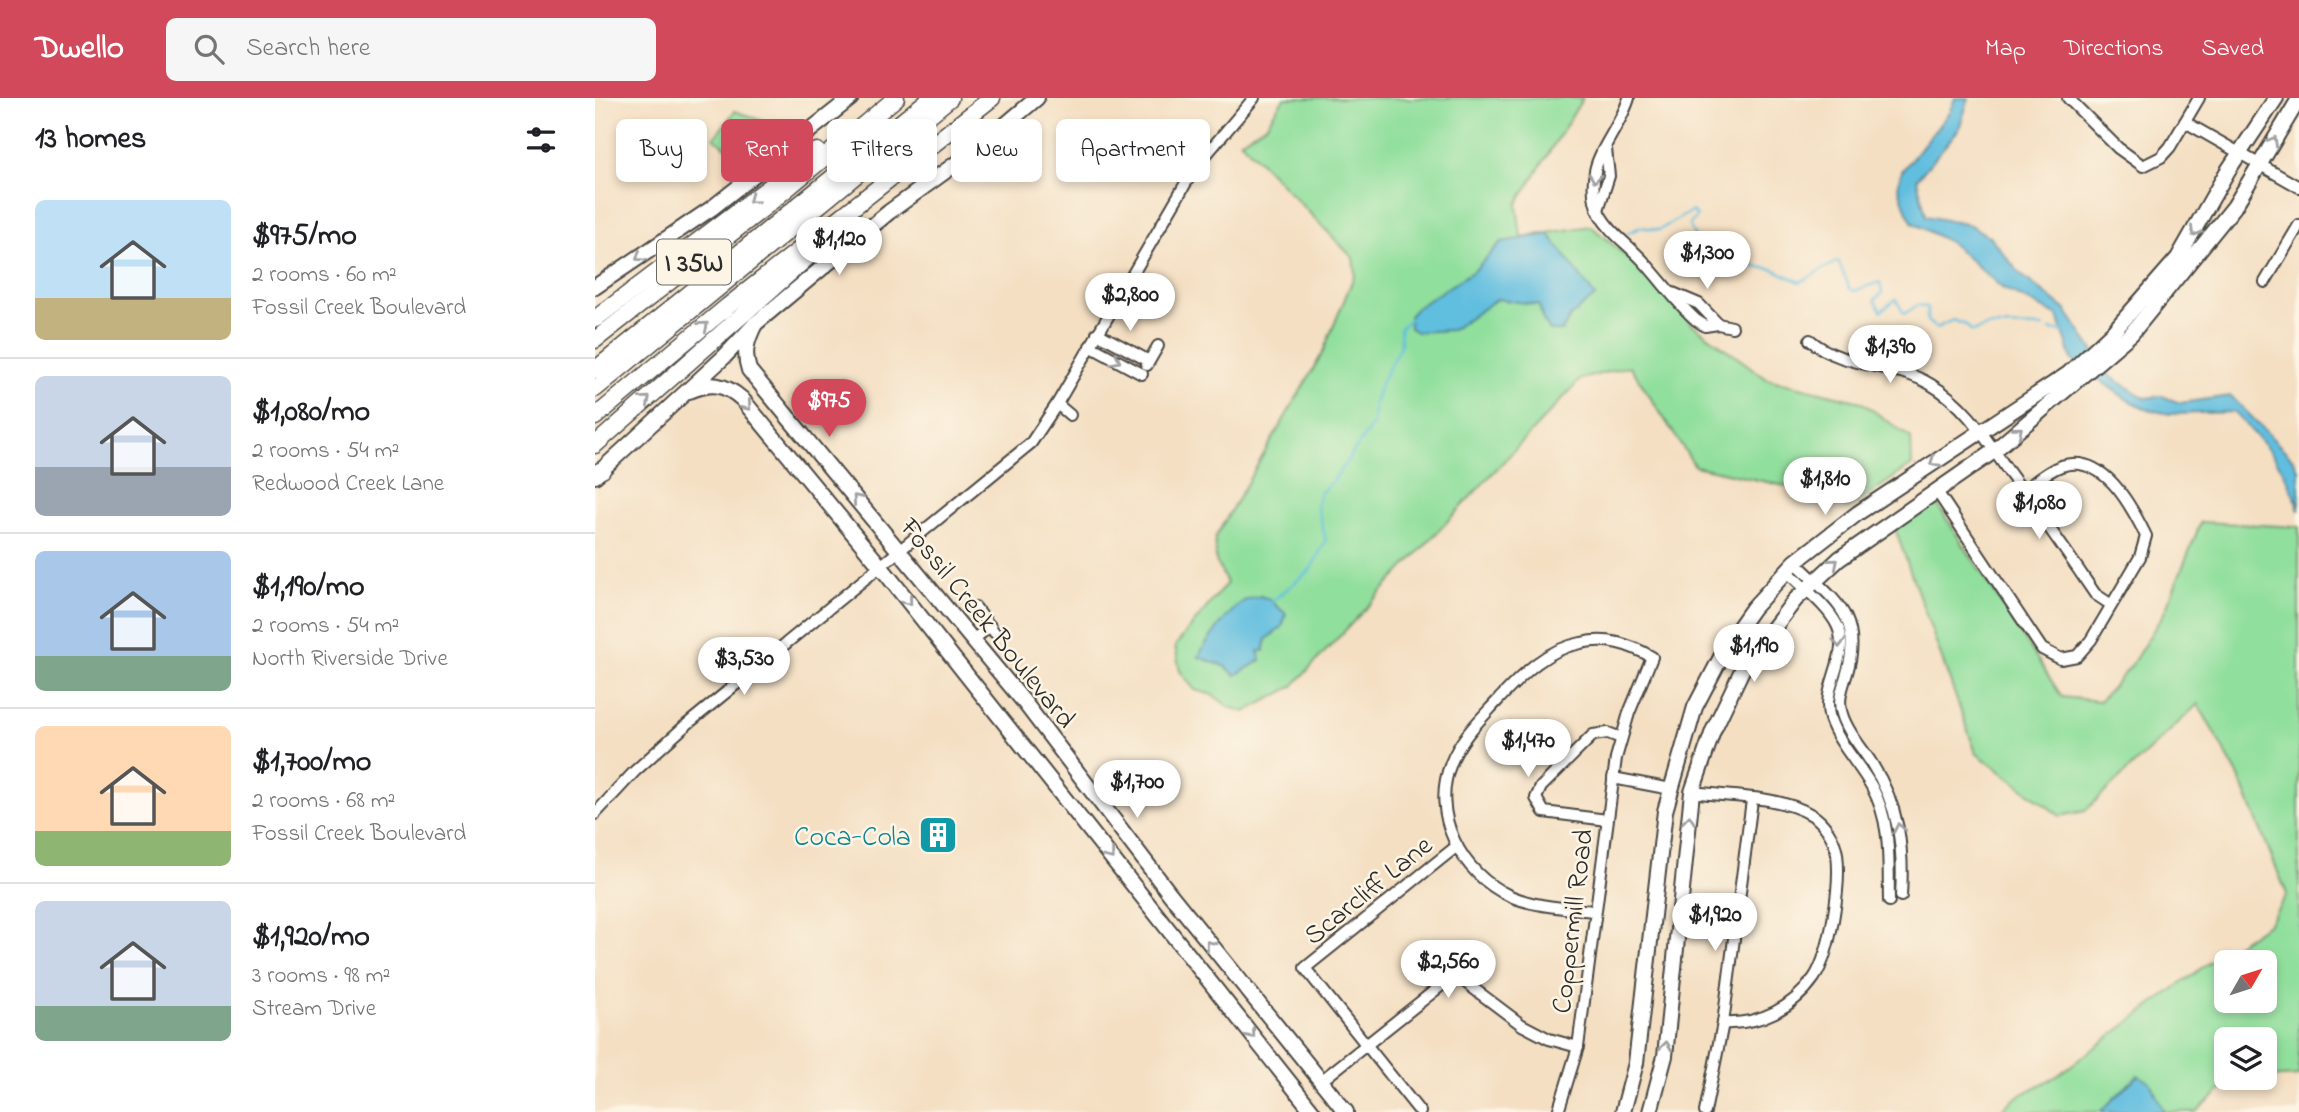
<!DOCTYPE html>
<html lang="en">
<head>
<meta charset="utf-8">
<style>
  body { margin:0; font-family:"Indie Flower",sans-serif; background:#f6f6f6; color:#202124; height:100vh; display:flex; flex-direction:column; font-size:26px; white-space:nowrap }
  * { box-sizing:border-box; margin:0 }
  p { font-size:23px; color:#757577 }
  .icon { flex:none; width:38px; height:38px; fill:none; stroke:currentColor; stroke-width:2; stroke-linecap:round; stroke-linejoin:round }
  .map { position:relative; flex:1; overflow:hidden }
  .panel { display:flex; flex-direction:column; background:#fff; width:595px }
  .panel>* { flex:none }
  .top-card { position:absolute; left:21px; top:21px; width:665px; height:63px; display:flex; gap:14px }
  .needle { width:46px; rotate:51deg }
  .buttons { position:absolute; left:1619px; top:852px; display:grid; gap:14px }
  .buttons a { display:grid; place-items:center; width:63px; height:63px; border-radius:10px; background:#fff; box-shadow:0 4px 10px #0003; font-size:35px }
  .price { position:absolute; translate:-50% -60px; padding:0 16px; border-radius:24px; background:#fff; color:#222; font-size:23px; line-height:46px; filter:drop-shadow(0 2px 4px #0008) }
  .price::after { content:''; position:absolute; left:50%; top:42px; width:21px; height:16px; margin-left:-10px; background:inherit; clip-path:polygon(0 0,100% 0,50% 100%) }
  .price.current { background:#d1495b; color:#fff }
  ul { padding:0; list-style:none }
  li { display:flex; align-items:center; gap:21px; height:175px; padding:0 35px }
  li+li { border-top:2px solid #e0e0e0 }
  li span { display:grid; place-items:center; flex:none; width:196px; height:140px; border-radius:10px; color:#555 }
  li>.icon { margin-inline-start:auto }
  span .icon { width:84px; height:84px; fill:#fffc; stroke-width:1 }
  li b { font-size:30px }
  h2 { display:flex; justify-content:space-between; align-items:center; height:84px; padding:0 35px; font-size:30px }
  .tag { padding:0 24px; border-radius:10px; background:#fff; box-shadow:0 4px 10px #0003; font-size:24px; line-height:63px }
  .tag.current { background:#d1495b; color:#fff }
  header { display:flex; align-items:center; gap:42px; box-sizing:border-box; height:98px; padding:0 35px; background:#d1495b; color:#fff }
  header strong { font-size:33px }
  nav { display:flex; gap:38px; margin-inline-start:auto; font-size:24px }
  .search { width:490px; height:63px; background:#f6f6f6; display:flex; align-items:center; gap:18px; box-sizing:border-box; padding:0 24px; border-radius:10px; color:#757577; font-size:26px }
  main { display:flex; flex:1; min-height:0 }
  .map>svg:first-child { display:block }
  .green { fill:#91df9d; stroke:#5e8564; stroke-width:2; fill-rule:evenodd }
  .water { fill:#61bedf; stroke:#467485; stroke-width:2 }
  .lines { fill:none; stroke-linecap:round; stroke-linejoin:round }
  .stream { stroke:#61bedf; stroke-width:2.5 }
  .minor-casing { stroke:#494642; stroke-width:14 }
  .major-casing { stroke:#494642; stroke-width:18 }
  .highway-casing { stroke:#494642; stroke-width:19 }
  .minor { stroke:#fff; stroke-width:10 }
  .major { stroke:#fff; stroke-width:14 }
  .highway { stroke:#fff; stroke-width:16 }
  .oneway { stroke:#a0a0a0 }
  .labels { text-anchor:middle; stroke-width:5; stroke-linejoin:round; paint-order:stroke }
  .shield { fill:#fcf5e5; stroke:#6a6863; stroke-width:2 }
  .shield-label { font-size:26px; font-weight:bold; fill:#2b2b2b }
  .street-label { font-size:28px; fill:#2b2b2b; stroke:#fcf5e5 }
  .culture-label { font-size:28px; fill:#0d838f; stroke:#fcf5e5; text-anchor:end }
</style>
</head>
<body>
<header>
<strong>Dwello</strong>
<div class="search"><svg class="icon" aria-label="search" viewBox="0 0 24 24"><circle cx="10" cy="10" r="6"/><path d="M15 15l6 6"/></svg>Search here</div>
<nav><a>Map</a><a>Directions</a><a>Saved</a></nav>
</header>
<main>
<section class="panel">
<h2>13 homes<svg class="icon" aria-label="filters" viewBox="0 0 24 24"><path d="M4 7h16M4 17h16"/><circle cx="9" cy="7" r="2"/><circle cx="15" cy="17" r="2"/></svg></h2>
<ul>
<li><span style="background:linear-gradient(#bfe0f5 70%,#c2b280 0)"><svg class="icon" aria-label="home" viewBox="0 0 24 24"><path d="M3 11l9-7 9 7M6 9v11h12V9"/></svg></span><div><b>$975/mo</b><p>2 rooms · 60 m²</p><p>Fossil Creek Boulevard</p></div></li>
<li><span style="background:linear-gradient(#c9d6e8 65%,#9aa5b1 0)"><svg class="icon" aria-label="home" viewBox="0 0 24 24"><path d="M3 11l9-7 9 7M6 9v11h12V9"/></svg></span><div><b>$1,080/mo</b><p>2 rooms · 54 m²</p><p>Redwood Creek Lane</p></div></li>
<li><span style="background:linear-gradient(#a9c7e8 75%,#7fa58c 0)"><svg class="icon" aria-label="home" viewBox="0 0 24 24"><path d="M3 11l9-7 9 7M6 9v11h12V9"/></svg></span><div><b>$1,190/mo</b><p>2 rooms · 54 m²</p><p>North Riverside Drive</p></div></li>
<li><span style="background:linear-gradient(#ffd9b3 75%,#8fb573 0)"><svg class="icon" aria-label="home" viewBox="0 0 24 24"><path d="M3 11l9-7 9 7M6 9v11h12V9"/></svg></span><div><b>$1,700/mo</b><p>2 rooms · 68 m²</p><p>Fossil Creek Boulevard</p></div></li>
<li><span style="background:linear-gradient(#c9d6e8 75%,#7fa58c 0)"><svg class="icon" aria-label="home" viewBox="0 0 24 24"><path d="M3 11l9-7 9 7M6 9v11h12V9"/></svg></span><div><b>$1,920/mo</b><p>3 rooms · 98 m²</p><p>Stream Drive</p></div></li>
</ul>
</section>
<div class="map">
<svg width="1704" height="1014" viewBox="0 0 1704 1014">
  <rect width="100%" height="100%" fill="#fcf5e5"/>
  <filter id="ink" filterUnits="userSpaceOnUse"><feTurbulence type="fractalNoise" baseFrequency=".0143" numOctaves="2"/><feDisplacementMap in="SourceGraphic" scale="14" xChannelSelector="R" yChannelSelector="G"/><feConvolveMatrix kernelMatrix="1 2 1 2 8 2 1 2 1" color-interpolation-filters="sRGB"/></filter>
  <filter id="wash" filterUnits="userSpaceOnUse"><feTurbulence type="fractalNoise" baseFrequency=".00686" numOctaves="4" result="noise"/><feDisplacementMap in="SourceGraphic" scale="28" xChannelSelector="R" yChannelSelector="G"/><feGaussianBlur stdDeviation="1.57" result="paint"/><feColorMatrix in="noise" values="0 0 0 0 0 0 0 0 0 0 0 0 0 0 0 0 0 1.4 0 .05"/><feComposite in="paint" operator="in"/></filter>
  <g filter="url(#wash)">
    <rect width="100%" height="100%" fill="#f4dfc3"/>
    <g class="green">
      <path d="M689,0H988L922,106L926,139L996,128L1040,166L1097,226L1172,281L1266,304L1316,340L1317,367L1253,411L1199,390L1100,368L1035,268L986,281L697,589L650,614L634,609L618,597L600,592L585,573L580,548L632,485L621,463L620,440L727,256L760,176L758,160L645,43L672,26Z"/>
      <path d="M140,13L168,23L171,45L150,63L119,40Z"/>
      <path d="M1340,403L1467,599L1505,603L1536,568L1569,515L1606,424L1704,429V978L1670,980V942H1631V980H1668L1634,985L1601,1014H1403L1422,999L1462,978L1615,864L1674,825L1692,796L1644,679L1603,606L1490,713L1465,718L1381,655L1300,431ZM1631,864H1670V903H1631Z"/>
    </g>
    <g class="water">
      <path d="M1360,0H1374L1364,31L1322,81L1331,118L1375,127L1396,140L1425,176L1471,212L1515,278L1550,300L1567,298L1585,305L1636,298L1698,361L1704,372V413C1694,370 1669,346 1639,314L1575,316L1550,311L1531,301L1477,262L1463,218L1407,190L1356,145L1318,125L1312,114L1303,88L1307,73L1354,15Z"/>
      <path d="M954,136L1000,198L976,218L967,233H955L947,220L944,207L902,201L857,232L822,234L815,230L814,218L821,210L880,172L906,144Z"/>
      <path d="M665,498L674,501L691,516L687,529L672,541L669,553H663L666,562L641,577L629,568L604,559C607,548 637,510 649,503C653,501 660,500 665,498Z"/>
      <path d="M1543,977L1555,984L1569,1014H1505Z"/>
    </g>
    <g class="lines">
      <g class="stream">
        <path d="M1033,135L1046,129L1064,132L1097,113L1102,118L1094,127L1101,141L1130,146L1133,155L1154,160L1160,169L1178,171L1205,184L1243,163L1255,191L1259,193L1285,184L1287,195L1280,202L1286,213L1301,201L1309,216L1323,207L1332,209V223L1341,230L1358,222L1371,227L1377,234L1394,228L1448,229"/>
        <path d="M1455,232L1472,234"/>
        <path d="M674,506L715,472L731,443L722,407L725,395L738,383L778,326L779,307L785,287L806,246L805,230L815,221"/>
      </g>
    </g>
  </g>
  <g filter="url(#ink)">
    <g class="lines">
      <g class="minor-casing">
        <g id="minor">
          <path d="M1034,0C1027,25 1004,51 1000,73C991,124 1024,135 1051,166C1068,185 1083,206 1101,222L1110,228L1123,226L1137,229"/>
          <path d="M1473,0L1523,50L1548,68L1566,59L1575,49L1604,0"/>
          <path d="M1590,24L1704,89"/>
          <path d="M1003,112L1014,78L1011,51"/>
          <path d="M1670,184L1704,127"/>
          <path d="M1078,195L1104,206L1123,226"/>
          <path d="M502,235L554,263"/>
          <path d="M1215,242C1248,271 1298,264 1335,286C1373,308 1392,343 1416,377C1445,416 1473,456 1500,496L1515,506"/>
          <path d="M495,248L547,276"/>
          <path d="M552,267L563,248"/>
          <path d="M462,306L475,317"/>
          <path d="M1341,392L1447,551L1466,561L1482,558L1496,542L1545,459L1551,438C1536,407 1508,354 1466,368C1452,373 1440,384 1429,392"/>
          <path d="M1200,464C1237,501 1269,517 1252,575C1248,588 1242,602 1247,616C1252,634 1268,651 1277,666C1304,708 1309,749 1306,798"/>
          <path d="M1192,473C1207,489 1232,507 1242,527C1257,558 1225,589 1235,621C1243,645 1265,667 1277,689C1297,726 1293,763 1294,803"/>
          <path d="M380,509L400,535"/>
          <path d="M378,542L395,528"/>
          <path d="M1018,680L1076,691"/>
          <path d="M1097,694C1134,699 1184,697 1217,717C1229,724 1240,741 1242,756C1246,786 1236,855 1219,880C1198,910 1164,927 1128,925"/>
          <path d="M0,716L40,673L90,628L436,345L462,306L599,71L659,0"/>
          <path d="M1012,722L949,714L941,700L946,689L998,637L1013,635L1026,640"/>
          <path d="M726,983L848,886L862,878L927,927L954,941L983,949"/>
          <path d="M825,1014L710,870L862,748"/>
          <path d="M963,1014L983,949L1021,660L1034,615L1057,559C1034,546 1012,539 986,545C950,552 928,576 904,601C886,621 866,639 856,665C835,716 866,776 915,798C941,809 970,810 998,813"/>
          <path d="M1110,1014L1128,925L1157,702"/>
        </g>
      </g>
      <g class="major-casing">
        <g id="major">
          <path d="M0,189L117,110L256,0"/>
          <path d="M160,226C152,242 148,254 154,272L429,604L575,796L751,1014"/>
          <path d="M94,293C116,284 129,285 147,301L286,469L718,1014"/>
          <path d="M0,378L129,259L160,226L294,114L384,49L442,0"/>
          <path d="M1028,1014L1041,965L1070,713L1100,609L1134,544L1158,510L1200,464L1263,415L1473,276L1519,233L1583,160L1632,74L1681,0"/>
          <path d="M1055,1014L1070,958L1097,694L1118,633L1148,570L1200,502L1244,461L1399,353L1536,236L1639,109L1704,1"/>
        </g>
      </g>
      <g class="highway-casing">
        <g id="highway">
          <path d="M0,221L222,53"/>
          <path d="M0,242L166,112L301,0"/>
          <path d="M0,272L336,0"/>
          <path d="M0,291L355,0"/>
          <path d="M0,319L133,208L397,0"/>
          <path d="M0,347L222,151"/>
          <path d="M0,375L7,372"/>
        </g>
      </g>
      <use href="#minor" class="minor"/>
      <use href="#major" class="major"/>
      <use href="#highway" class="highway"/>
    </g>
    <defs><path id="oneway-chevron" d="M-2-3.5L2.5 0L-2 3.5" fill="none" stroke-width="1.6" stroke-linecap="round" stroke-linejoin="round" transform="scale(1.75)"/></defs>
    <g class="oneway">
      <use href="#oneway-chevron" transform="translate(1678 43) rotate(-60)"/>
      <use href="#oneway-chevron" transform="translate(1000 80) rotate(96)"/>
      <use href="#oneway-chevron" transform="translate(158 101) rotate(143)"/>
      <use href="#oneway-chevron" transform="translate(1600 134) rotate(120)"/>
      <use href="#oneway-chevron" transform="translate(45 159) rotate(146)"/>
      <use href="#oneway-chevron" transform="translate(109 228) rotate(-40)"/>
      <use href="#oneway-chevron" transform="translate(521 262) rotate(28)"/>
      <use href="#oneway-chevron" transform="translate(51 302) rotate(-41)"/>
      <use href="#oneway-chevron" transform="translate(152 308) rotate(49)"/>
      <use href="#oneway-chevron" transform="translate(1423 333) rotate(-39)"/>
      <use href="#oneway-chevron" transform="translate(1339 364) rotate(146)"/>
      <use href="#oneway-chevron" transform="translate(262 401) rotate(-131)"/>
      <use href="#oneway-chevron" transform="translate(1239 465) rotate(-40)"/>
      <use href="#oneway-chevron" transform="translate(313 503) rotate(51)"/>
      <use href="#oneway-chevron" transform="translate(1244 545) rotate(89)"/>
      <use href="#oneway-chevron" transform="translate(1094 722) rotate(-84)"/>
      <use href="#oneway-chevron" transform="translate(1304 730) rotate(-101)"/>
      <use href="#oneway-chevron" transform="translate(515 757) rotate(52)"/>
      <use href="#oneway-chevron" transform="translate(615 847) rotate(-129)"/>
      <use href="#oneway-chevron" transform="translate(656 936) rotate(51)"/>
      <use href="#oneway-chevron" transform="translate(1071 948) rotate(-83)"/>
    </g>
  </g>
  <defs>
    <g id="building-square" transform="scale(2.0125)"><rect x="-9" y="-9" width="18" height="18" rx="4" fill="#0f9aa8" stroke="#fcf5e5"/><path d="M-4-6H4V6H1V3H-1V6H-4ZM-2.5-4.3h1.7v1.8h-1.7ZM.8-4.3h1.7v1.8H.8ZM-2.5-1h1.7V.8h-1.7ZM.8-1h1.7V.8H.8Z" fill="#fff"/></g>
  </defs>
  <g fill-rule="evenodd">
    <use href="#building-square" x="343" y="737"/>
  </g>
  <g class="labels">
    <rect class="shield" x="62" y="141.5" width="74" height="45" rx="5"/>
    <g class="shield-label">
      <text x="99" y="173">I 35W</text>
    </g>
    <g class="street-label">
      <text transform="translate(394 524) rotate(51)" y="10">Fossil Creek Boulevard</text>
      <text transform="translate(772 791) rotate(-39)" y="10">Scarcliff Lane</text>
      <text transform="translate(976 823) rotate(-83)" y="10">Coppermill Road</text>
    </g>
    <g class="culture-label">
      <text x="316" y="747">Coca-Cola</text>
    </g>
  </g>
</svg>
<div class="buttons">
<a><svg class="needle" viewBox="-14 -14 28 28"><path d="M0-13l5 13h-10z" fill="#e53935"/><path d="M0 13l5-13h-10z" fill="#757577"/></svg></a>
<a><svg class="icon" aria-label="layers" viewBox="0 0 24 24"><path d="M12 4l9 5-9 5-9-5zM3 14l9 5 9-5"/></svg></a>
</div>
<b class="price" style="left:244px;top:179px">$1,120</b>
<b class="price" style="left:1112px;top:193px">$1,300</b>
<b class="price" style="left:535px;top:235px">$2,800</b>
<b class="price" style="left:1295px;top:287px">$1,390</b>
<b class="price current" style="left:234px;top:341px">$975</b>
<b class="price" style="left:1230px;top:419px">$1,810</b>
<b class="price" style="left:1444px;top:443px">$1,080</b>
<b class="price" style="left:1159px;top:586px">$1,190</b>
<b class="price" style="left:149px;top:599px">$3,530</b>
<b class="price" style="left:933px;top:681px">$1,470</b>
<b class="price" style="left:542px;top:722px">$1,700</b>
<b class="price" style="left:1120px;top:855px">$1,920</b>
<b class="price" style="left:853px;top:902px">$2,560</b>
<div class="top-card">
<a class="tag">Buy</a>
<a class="tag current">Rent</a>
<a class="tag">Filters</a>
<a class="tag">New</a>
<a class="tag">Apartment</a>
</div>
</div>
</main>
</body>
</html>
